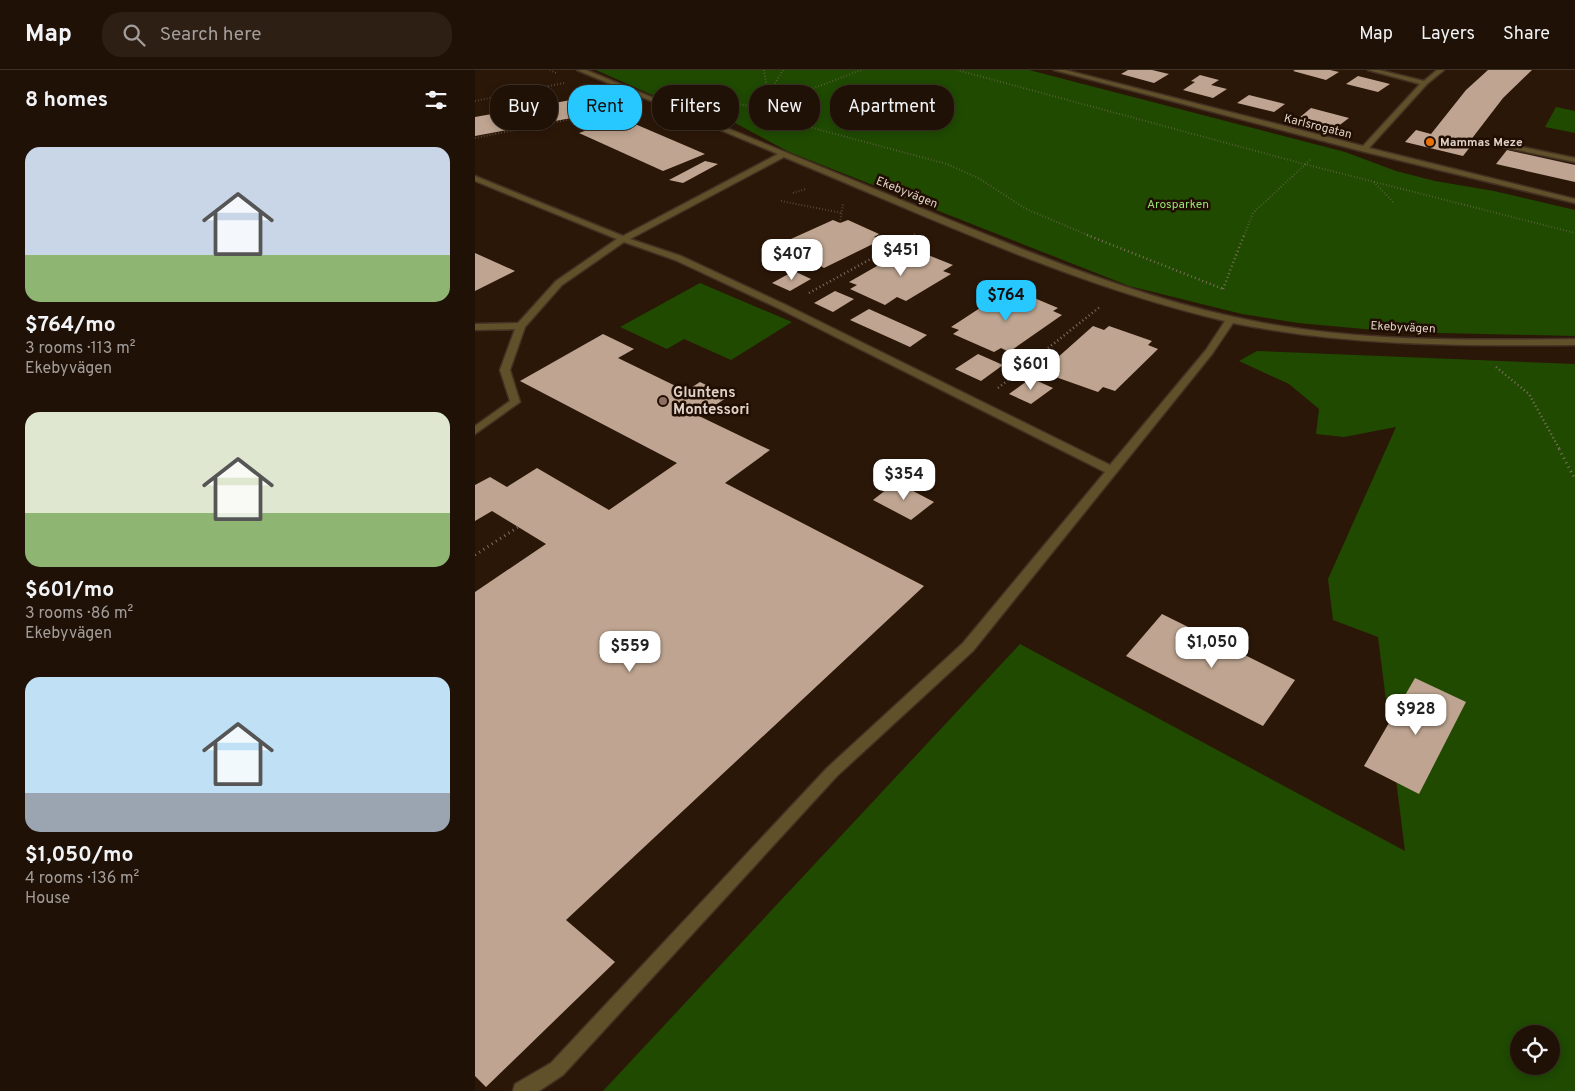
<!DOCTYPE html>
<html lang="en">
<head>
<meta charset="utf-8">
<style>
  body { margin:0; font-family:Overpass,sans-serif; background:#2d1f14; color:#f1f3f6; height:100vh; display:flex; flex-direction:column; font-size:19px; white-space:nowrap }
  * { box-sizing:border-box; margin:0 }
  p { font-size:16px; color:#a29d9b }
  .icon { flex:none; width:28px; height:28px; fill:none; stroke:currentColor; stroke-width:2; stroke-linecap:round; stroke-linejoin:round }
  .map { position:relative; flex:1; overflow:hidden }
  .details { display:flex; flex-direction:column; background:#201106; width:475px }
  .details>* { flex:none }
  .hud { position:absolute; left:15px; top:15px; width:475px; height:45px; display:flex; gap:10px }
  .fabs { position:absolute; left:1035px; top:955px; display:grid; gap:10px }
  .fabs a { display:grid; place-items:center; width:50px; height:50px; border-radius:50%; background:#201106; box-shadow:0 2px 8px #0003,0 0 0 1px #3d3128; font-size:25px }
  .price { position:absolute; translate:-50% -42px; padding:0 11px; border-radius:10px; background:#fff; color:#222; font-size:16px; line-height:32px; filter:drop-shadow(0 1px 2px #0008) }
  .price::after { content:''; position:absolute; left:50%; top:30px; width:15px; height:11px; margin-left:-8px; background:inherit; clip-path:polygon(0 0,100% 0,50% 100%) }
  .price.active { background:#27c8ff; color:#111 }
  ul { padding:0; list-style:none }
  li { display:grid; align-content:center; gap:10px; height:265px; padding:0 25px }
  li span { display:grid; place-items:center; height:155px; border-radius:15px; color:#555 }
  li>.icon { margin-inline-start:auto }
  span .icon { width:90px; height:90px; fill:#fffc; stroke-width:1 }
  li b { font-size:21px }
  h2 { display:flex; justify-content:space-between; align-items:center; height:60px; padding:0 25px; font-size:21px }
  .chip { padding:0 18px; border-radius:20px; background:#201106; box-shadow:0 2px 8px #0003,0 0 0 1px #3d3128; font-size:18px; line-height:45px }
  .chip.active { background:#27c8ff; color:#111 }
  header { display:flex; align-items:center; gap:30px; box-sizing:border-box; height:70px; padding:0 25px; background:#201106; border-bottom:1px solid #3d3128 }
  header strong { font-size:24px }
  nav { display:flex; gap:28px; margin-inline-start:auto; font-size:18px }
  .search { width:350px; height:45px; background:#2d1f14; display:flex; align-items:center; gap:12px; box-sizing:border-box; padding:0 18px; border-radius:20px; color:#a29d9b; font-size:19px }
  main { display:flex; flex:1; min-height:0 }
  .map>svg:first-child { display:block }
  .green { fill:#1f4a00; fill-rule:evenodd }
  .building { fill:#bfa591 }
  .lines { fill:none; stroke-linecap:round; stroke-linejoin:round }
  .minor-casing { stroke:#443123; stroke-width:3 }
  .path-far2 { stroke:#7f6e61; stroke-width:2; stroke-dasharray:0.5 2.5; stroke-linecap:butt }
  .path-far1 { stroke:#7f6e61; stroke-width:2.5; stroke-dasharray:1 3; stroke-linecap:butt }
  .path { stroke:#7f6e61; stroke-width:3; stroke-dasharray:1 4; stroke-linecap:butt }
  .minor { fill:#60512b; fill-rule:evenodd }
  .food-dot { fill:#e8710a; stroke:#210e02; stroke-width:2 }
  .education-dot { fill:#8d6e63; stroke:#210e02; stroke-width:2 }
  .labels { text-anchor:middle; stroke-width:5; stroke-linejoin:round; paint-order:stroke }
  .far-street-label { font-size:12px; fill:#dfd1c7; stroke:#210e02 }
  .far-poi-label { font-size:12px; font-weight:bold; fill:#dfd1c7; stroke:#210e02; text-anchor:start }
  .far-park-label { font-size:12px; fill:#97e073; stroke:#210e02 }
  .poi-label { font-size:15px; font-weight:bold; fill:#dfd1c7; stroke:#210e02; text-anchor:start }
</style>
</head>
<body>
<header>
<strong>Map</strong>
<div class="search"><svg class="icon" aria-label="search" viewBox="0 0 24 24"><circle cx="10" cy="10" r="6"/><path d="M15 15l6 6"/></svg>Search here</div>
<nav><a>Map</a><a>Layers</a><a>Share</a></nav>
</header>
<main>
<section class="details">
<h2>8 homes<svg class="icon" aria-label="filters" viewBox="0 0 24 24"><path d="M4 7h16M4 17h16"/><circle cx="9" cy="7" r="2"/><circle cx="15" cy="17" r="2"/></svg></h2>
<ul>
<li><span style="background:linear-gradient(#c9d6e8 70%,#8fb573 0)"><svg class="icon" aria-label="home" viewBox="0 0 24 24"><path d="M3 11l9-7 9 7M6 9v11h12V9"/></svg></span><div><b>$764/mo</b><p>3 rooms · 113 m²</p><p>Ekebyvägen</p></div></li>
<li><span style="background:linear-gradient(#dfe7d0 65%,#8fb573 0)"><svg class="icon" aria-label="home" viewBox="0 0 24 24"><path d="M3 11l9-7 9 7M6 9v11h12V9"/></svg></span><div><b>$601/mo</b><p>3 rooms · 86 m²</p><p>Ekebyvägen</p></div></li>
<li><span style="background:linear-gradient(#bfe0f5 75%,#9aa5b1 0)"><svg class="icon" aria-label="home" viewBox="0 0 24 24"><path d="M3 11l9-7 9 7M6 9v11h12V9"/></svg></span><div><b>$1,050/mo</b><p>4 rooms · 136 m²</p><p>House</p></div></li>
</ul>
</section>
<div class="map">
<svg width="1100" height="1021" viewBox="0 0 1100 1021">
  <rect width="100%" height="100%" fill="#2b1708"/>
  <g class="green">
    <path d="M121,0H554L870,82L921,101L960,111L1019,121L1100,140V266L922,262L823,253L767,244L654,216L314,82L234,39L186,29Z"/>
    <path d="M1081,37L1100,41V63L1070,57Z"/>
    <path d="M225,213L317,252L256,290L209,269L192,279L145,257Z"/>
    <path d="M782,281L1100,294V1021H128L545,574L930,781L903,567L858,550L853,509L921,357L869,367L841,364L844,339L814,314L764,291ZM1044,964H1076V996H1044Z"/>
  </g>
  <g class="building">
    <path d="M653,0H677L694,4L679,13L646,4Z"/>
    <path d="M820,0H855L864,2L851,10L818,1Z"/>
    <path d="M1013,0H1057L1028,28L995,71L999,72L988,86L930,72L941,60L956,64L991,20Z"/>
    <path d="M725,5L744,10L736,15L752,19L738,28L708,20L720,12L716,11Z"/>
    <path d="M883,6L915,14L903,22L871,14Z"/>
    <path d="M774,25L810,34L799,42L762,33Z"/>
    <path d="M107,28L118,44L0,66V47Z"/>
    <path d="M836,38L874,48L862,57L824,48Z"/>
    <path d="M146,48L230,84L188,101L104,63Z"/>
    <path d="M1032,80L1100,95V112L1021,94Z"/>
    <path d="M230,91L243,94L208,113L194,110Z"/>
    <path d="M358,150L365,153L373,150L404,164L399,167L406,170L349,198L342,194L333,198L301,182L313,176L307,173Z"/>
    <path d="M430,180L439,183L443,181L478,195L468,201L476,204L431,231L422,227L410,235L375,219L382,215L374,212Z"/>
    <path d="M0,183L40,201L0,221Z"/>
    <path d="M319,201L336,209L315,221L297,213Z"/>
    <path d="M360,221L379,229L358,242L339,233Z"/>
    <path d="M531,221L540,225L545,222L583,238L578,241L587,245L534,282L526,278L519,282L478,264L484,260L476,257Z"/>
    <path d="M394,239L452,265L435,277L375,250Z"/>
    <path d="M618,256L629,260L634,256L677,271L673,275L683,279L640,321L628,317L623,322L575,305L580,300L572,297Z"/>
    <path d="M128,264L159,279L143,288L211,321L225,312L254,326L224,346L295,380L250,413L449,516L91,850L140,892L11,1017L0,1006V522L71,474L17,441L0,451V415L15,407L32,417L62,398L134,440L202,393L45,311Z"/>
    <path d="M503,284L528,295L506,311L480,299Z"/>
    <path d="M556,308L578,318L556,334L534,324Z"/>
    <path d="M421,412L459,432L436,450L398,430Z"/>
    <path d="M687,544L820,610L788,656L651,586Z"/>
    <path d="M940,608L991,632L944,724L889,696Z"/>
  </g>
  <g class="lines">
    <g class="minor-casing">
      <g id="minor">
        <path d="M102,0H111C222,46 333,91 443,137C556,183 669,231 788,253C891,272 996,270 1100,269V275C985,276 871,276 758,253L737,284L498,581L362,706L88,1005L64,1021H38L40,1014L76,993L352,698L488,573L630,402L305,239L200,190L149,172L87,215L50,257L35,300L45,332L0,364V356L35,331L25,300L40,259L0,260V254L43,253L81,211L142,169L0,111V106L148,166L303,84ZM309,87C454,147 597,215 750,251L731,280L635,395L311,235L206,186L155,169Z"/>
        <path d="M579,0H590L888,76L945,14L893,0H904L949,11L962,0H969L952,14L894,78L1100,129V133L886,81Z"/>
        <path d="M1028,73L1100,88V92L1028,77Z"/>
      </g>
    </g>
    <g class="path-far2">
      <path d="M75,0L83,4"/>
      <path d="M289,0L294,31"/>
      <path d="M308,0L299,15L294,33L302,43L338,58L472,94L505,109L551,139L615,166"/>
      <path d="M482,0L829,94L1100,163"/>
      <path d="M0,31L89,13"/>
      <path d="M247,32L283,37L298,36"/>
      <path d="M296,54L295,39L305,31L386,0"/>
      <path d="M0,68L142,40"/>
      <path d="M899,112L918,132"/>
      <path d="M318,123L331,119"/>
      <path d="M306,131L367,143"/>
      <path d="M365,153L368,134"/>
      <path d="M437,166L440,164"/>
      <path d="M769,166L778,143L836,89"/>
    </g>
    <g class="path-far1">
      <path d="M612,165L748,219"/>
      <path d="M748,219L769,165"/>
      <path d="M334,223L439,165"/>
      <path d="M1021,297L1054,324L1085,380"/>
      <path d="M523,318L626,236"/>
    </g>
    <g class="path">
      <path d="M1084,379L1100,409"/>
      <path d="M0,485L43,457"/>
    </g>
    <use href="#minor" class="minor"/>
  </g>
  <circle class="food-dot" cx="955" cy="72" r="5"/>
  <circle class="education-dot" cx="188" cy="331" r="5"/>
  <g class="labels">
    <g class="far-street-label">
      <text transform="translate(843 56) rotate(14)" y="4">Karlsrogatan</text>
      <text transform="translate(432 122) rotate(22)" y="4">Ekebyvägen</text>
      <text transform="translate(928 257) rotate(3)" y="4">Ekebyvägen</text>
    </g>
    <g class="far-poi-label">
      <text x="965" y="76">Mammas Meze</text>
    </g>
    <g class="far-park-label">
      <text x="703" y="138">Arosparken</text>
    </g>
    <g class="poi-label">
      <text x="198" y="327">Gluntens<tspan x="198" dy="17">Montessori</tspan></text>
    </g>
  </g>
</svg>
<div class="fabs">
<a><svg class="icon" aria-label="locate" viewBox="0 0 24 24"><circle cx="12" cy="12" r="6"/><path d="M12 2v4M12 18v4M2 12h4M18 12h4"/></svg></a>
</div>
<b class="price" style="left:426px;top:207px">$451</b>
<b class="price" style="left:317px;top:211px">$407</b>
<b class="price active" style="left:531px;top:252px">$764</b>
<b class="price" style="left:556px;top:321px">$601</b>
<b class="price" style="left:429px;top:431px">$354</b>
<b class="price" style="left:737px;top:599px">$1,050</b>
<b class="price" style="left:155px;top:603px">$559</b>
<b class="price" style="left:941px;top:666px">$928</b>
<div class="hud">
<a class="chip">Buy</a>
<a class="chip active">Rent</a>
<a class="chip">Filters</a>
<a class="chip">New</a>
<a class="chip">Apartment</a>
</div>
</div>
</main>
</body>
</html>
